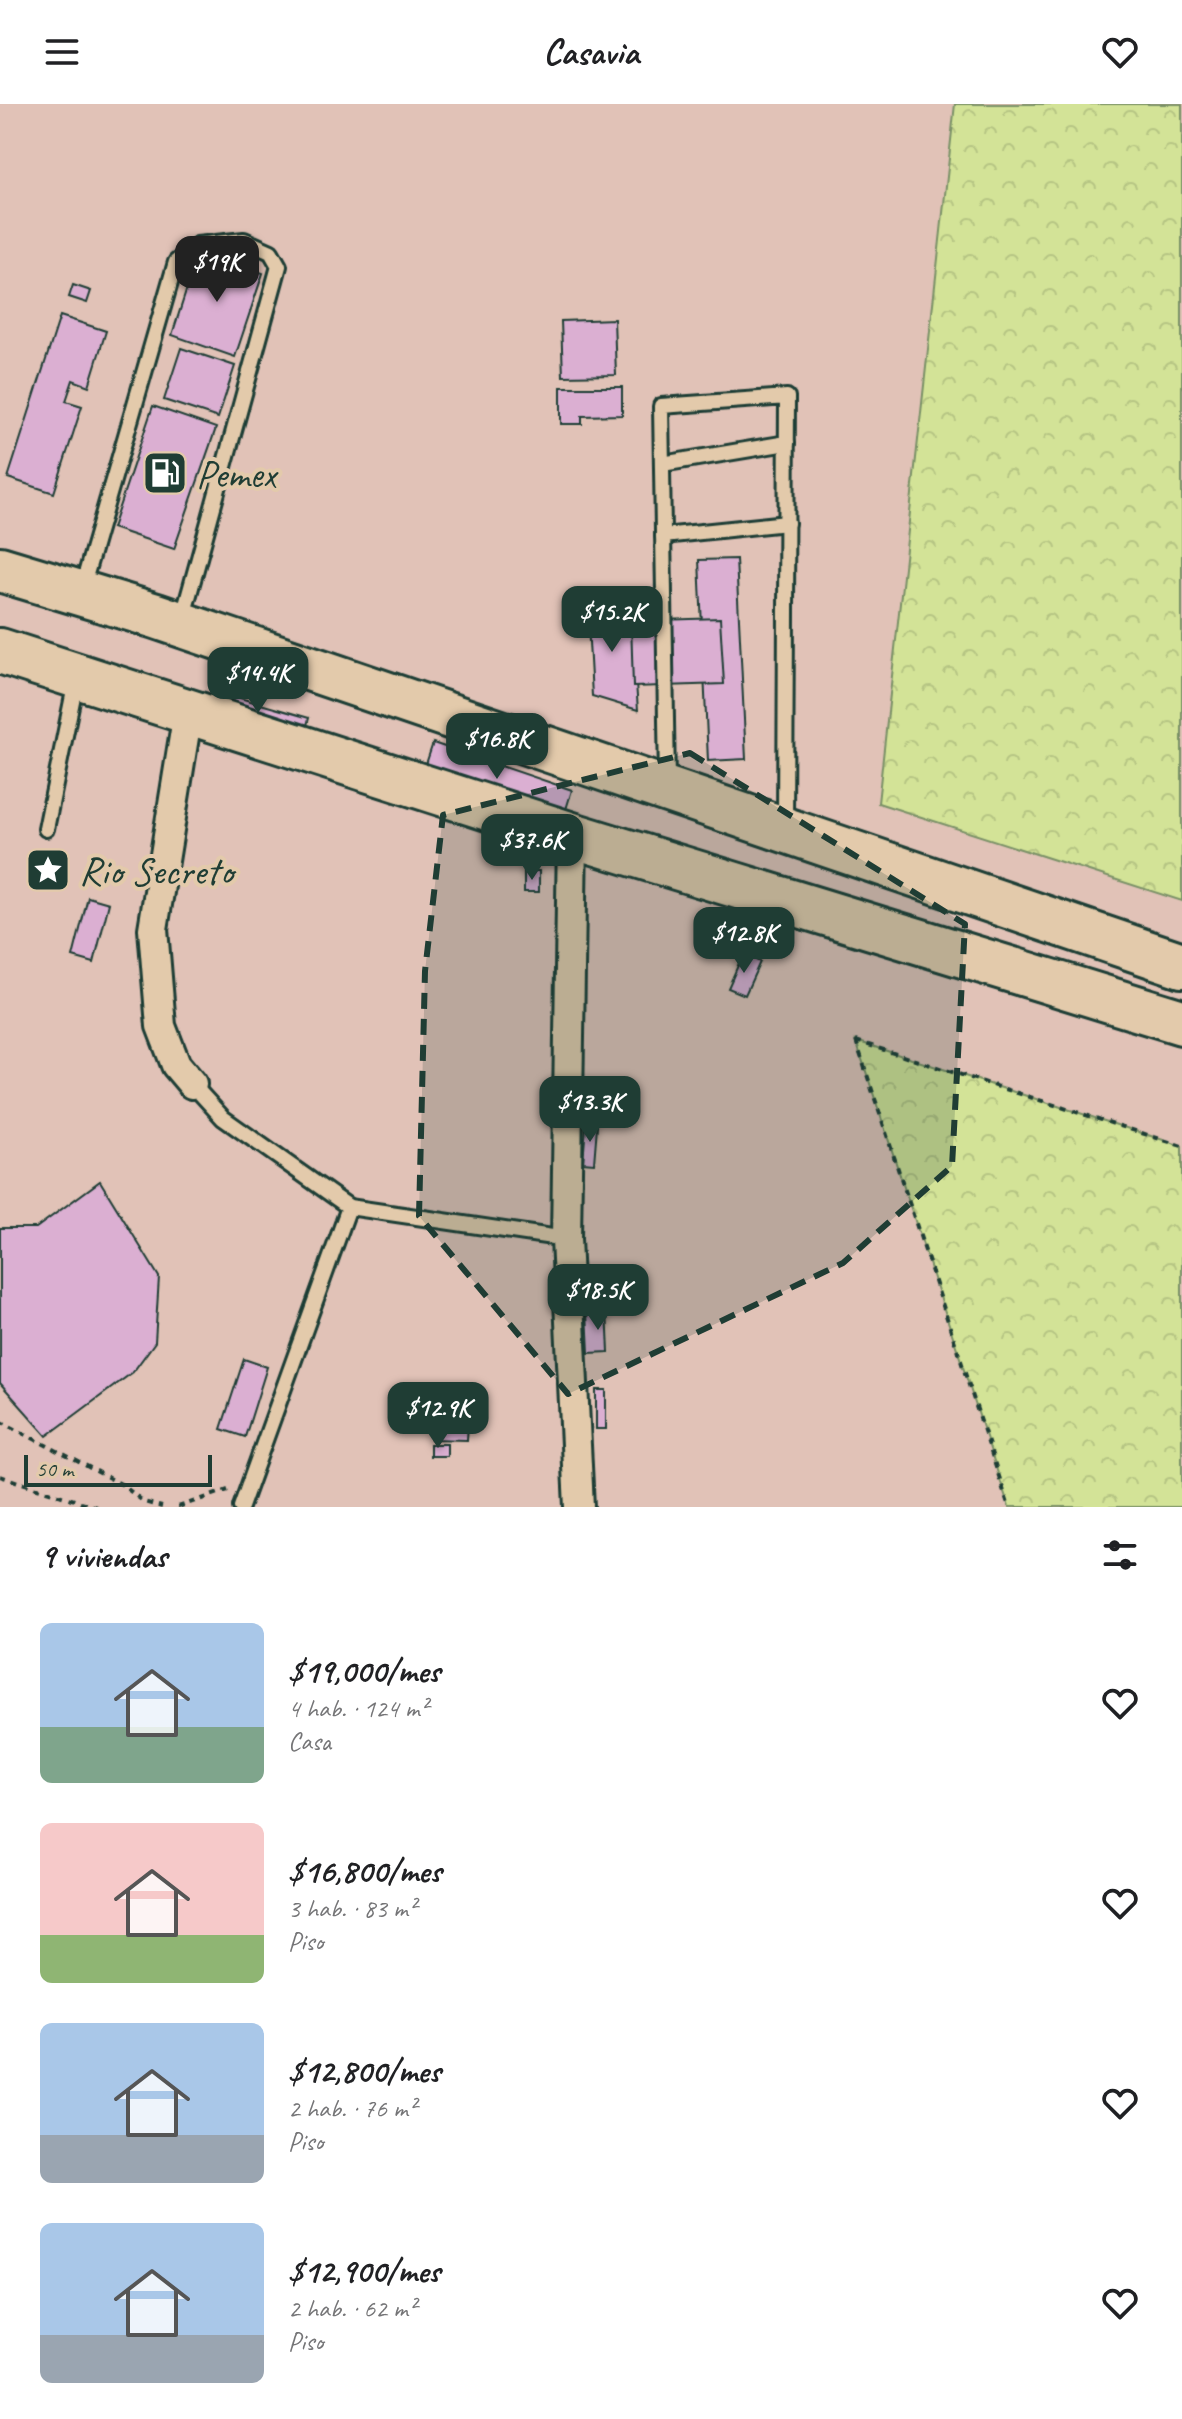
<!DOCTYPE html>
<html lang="es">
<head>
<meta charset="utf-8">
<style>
  body { margin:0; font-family:Caveat,sans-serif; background:#f2f2f2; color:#202124; height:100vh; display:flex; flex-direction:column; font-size:30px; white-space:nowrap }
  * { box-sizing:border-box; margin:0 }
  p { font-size:26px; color:#757577 }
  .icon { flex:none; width:44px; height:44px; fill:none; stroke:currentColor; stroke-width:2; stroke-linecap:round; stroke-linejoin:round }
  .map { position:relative; height:1403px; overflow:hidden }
  .side { display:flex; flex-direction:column; background:#fff; flex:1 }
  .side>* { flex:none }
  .scale { position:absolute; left:24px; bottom:20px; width:188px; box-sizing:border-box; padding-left:8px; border:4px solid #1f3d34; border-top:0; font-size:22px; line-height:28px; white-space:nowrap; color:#1f3d34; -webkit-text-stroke:6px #e3caab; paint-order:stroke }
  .price { position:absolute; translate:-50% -68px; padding:0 18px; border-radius:16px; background:#1f3d34; color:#fff; font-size:26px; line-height:52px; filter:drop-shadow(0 2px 4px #0008) }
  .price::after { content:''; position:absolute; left:50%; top:48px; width:24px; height:18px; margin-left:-12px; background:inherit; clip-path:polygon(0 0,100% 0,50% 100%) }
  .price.active { background:#222; color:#fff }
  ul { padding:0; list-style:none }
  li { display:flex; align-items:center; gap:24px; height:200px; padding:0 40px }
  li span { display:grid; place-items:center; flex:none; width:224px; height:160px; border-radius:12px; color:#555 }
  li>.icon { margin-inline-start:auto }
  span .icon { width:96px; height:96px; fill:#fffc; stroke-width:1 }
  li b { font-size:34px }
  h2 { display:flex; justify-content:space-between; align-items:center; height:96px; padding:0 40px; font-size:34px }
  header { display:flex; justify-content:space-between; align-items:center; height:104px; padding:0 40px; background:#fff; font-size:36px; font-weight:600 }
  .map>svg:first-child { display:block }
  .park { fill:url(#park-crowns); stroke:#799066; stroke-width:2 }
  .building { fill:#dbafd2; stroke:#1f3d34; stroke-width:2 }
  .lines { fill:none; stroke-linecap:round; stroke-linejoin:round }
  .service-casing { stroke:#1f3d34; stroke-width:20 }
  .minor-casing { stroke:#1f3d34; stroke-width:34 }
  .trunk-casing { stroke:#1f3d34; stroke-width:50 }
  .path { stroke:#1f3d34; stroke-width:4; stroke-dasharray:6 6; stroke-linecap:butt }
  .service { stroke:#e3caab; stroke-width:14 }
  .minor { stroke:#e3caab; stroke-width:28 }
  .trunk { stroke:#e3caab; stroke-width:44 }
  .marked { fill:#1f3d34; fill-opacity:0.2; stroke:#1f3d34; stroke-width:6; stroke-dasharray:16 10; stroke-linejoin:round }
  .labels { text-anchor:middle; stroke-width:8; stroke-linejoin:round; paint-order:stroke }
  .poi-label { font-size:40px; fill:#1f3d34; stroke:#e3caab; text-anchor:start }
</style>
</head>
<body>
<header><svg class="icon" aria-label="menu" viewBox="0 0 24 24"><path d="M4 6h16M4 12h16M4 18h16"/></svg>Casavia<svg class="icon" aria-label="heart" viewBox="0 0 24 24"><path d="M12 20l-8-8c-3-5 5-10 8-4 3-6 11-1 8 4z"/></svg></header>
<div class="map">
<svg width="1182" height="1403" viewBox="0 0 1182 1403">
  <defs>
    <pattern id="park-crowns" width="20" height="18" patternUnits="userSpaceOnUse" patternTransform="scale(2)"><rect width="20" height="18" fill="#d3e397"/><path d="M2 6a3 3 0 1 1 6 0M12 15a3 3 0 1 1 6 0" fill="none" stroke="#b5c483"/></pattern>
  </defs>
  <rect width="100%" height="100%" fill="#e1c2b7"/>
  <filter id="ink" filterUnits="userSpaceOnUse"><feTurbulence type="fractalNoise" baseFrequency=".0125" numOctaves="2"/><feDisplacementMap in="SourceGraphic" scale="16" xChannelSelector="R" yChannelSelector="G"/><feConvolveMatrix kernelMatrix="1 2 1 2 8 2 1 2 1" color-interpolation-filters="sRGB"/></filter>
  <g filter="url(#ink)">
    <g class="park">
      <path d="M955,0H1182V797L878,699Z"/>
      <path d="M856,937L1182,1042V1403H1009Z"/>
    </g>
    <g class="building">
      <path d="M199,147L263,169L235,253L172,231Z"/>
      <path d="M73,181L91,187L87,199L69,193Z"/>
      <path d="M60,212L106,227L89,282L73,276L66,297L82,302L54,389L8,374Z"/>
      <path d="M614,215L616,271L563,272L561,217Z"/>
      <path d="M181,244L235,262L218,314L164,296Z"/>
      <path d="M561,283H622V311L582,312V320H561Z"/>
      <path d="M153,302L216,324L174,445L112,424Z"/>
      <path d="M736,455L746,655L708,657L699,456Z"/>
      <path d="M630,499L638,606L592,592L587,502Z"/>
      <path d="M720,514L724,580L633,583L631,517Z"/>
      <path d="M212,586L309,614L303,636L206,608Z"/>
      <path d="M433,639L572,686L563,715L423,669Z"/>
      <rect x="524" y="767" width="15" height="21"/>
      <path d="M88,793L109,799L94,859L73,853Z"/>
      <path d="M743,850L760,858L745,891L728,884Z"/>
      <path d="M586,1022H597L594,1059L583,1058Z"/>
      <path d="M100,1077L159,1173L155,1238L133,1268L47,1332L0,1279V1124H36Z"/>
      <path d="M607,1206L609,1248L589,1249L587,1207Z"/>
      <path d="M244,1255L267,1263L245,1333L221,1325Z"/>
      <rect x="596" y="1286" width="10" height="39"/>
      <path d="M431,1319L468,1320L467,1336L431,1335Z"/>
      <rect x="430" y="1340" width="17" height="12"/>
    </g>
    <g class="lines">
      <g class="service-casing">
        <g id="service">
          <path d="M662,360L787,339"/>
          <path d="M663,432L787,419"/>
          <path d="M82,484L176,158L197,141L244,136L271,148L279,162L182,516"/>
          <path d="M667,678L661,302L787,293L785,722"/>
          <path d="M46,725L76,577"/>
          <path d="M192,980L223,1014L349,1103L566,1135"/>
          <path d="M241,1403L349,1103"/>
        </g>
      </g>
      <g class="minor-casing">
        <g id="minor">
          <path d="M188,608L153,825L161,922L176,961L192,980"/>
          <path d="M572,731L566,1135L579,1403"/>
        </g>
      </g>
      <g class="trunk-casing">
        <g id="trunk">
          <path d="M0,465L156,512L1182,861"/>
          <path d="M0,547L572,731L1182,918"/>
        </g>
      </g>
      <g class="path">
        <path d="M856,937L1009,1403"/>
        <path d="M856,937L1182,1042"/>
        <path d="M0,1317L121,1380L144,1398L162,1403"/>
        <path d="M0,1372L96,1403"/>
        <path d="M178,1403L228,1386"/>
      </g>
      <use href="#service" class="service"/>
      <use href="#minor" class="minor"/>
      <use href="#trunk" class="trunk"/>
    </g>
  </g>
  <path class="marked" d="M690,649L965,820L952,1062L843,1159L568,1290L419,1112L425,867L443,711Z"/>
  <defs>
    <g id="fuel-square" transform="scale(2.3)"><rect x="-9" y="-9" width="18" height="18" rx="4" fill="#1f3d34" stroke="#e3caab"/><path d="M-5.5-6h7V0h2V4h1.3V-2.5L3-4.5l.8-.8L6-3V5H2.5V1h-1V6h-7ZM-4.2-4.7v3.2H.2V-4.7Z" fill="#fff"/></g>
    <g id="sight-square" transform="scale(2.3)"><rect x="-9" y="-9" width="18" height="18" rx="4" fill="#1f3d34" stroke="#e3caab"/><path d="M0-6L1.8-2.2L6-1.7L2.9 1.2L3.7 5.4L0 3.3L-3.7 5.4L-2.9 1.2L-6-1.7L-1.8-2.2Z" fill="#fff"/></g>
  </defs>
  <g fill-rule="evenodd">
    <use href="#fuel-square" x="165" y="369"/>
    <use href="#sight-square" x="48" y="766"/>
  </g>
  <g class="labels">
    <g class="poi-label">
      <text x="196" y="383">Pemex</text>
      <text x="79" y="780">Rio Secreto</text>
    </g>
  </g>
</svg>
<div class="scale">50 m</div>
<b class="price active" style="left:217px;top:200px">$19K</b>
<b class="price" style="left:612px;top:550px">$15.2K</b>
<b class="price" style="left:258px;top:611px">$14.4K</b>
<b class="price" style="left:497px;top:677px">$16.8K</b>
<b class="price" style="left:532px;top:778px">$37.6K</b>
<b class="price" style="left:744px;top:871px">$12.8K</b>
<b class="price" style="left:590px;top:1040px">$13.3K</b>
<b class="price" style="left:598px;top:1228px">$18.5K</b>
<b class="price" style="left:438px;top:1346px">$12.9K</b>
</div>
<section class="side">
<h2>9 viviendas<svg class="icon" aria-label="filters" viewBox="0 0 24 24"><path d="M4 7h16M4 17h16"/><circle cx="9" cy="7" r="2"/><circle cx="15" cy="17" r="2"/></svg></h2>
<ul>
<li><span style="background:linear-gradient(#a9c7e8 65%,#7fa58c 0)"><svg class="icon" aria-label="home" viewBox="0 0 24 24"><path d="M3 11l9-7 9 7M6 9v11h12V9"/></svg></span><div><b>$19,000/mes</b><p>4 hab. · 124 m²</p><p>Casa</p></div><svg class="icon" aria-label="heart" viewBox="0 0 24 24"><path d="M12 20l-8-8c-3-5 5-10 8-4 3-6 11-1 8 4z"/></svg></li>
<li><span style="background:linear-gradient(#f6c9c9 70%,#8fb573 0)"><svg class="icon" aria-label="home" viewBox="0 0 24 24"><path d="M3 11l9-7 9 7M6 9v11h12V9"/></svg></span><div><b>$16,800/mes</b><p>3 hab. · 83 m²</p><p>Piso</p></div><svg class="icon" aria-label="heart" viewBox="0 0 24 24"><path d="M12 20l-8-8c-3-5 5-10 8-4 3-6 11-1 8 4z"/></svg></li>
<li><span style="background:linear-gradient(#a9c7e8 70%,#9aa5b1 0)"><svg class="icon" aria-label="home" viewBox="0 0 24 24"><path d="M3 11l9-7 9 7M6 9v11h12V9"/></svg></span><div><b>$12,800/mes</b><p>2 hab. · 76 m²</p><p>Piso</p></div><svg class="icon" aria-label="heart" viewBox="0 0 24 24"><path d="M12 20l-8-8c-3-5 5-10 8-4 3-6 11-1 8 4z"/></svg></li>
<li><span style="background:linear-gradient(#a9c7e8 70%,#9aa5b1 0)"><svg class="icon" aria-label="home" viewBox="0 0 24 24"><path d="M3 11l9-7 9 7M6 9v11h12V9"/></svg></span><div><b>$12,900/mes</b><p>2 hab. · 62 m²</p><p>Piso</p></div><svg class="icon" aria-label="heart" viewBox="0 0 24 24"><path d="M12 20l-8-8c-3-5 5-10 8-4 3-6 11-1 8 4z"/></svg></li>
</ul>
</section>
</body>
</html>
